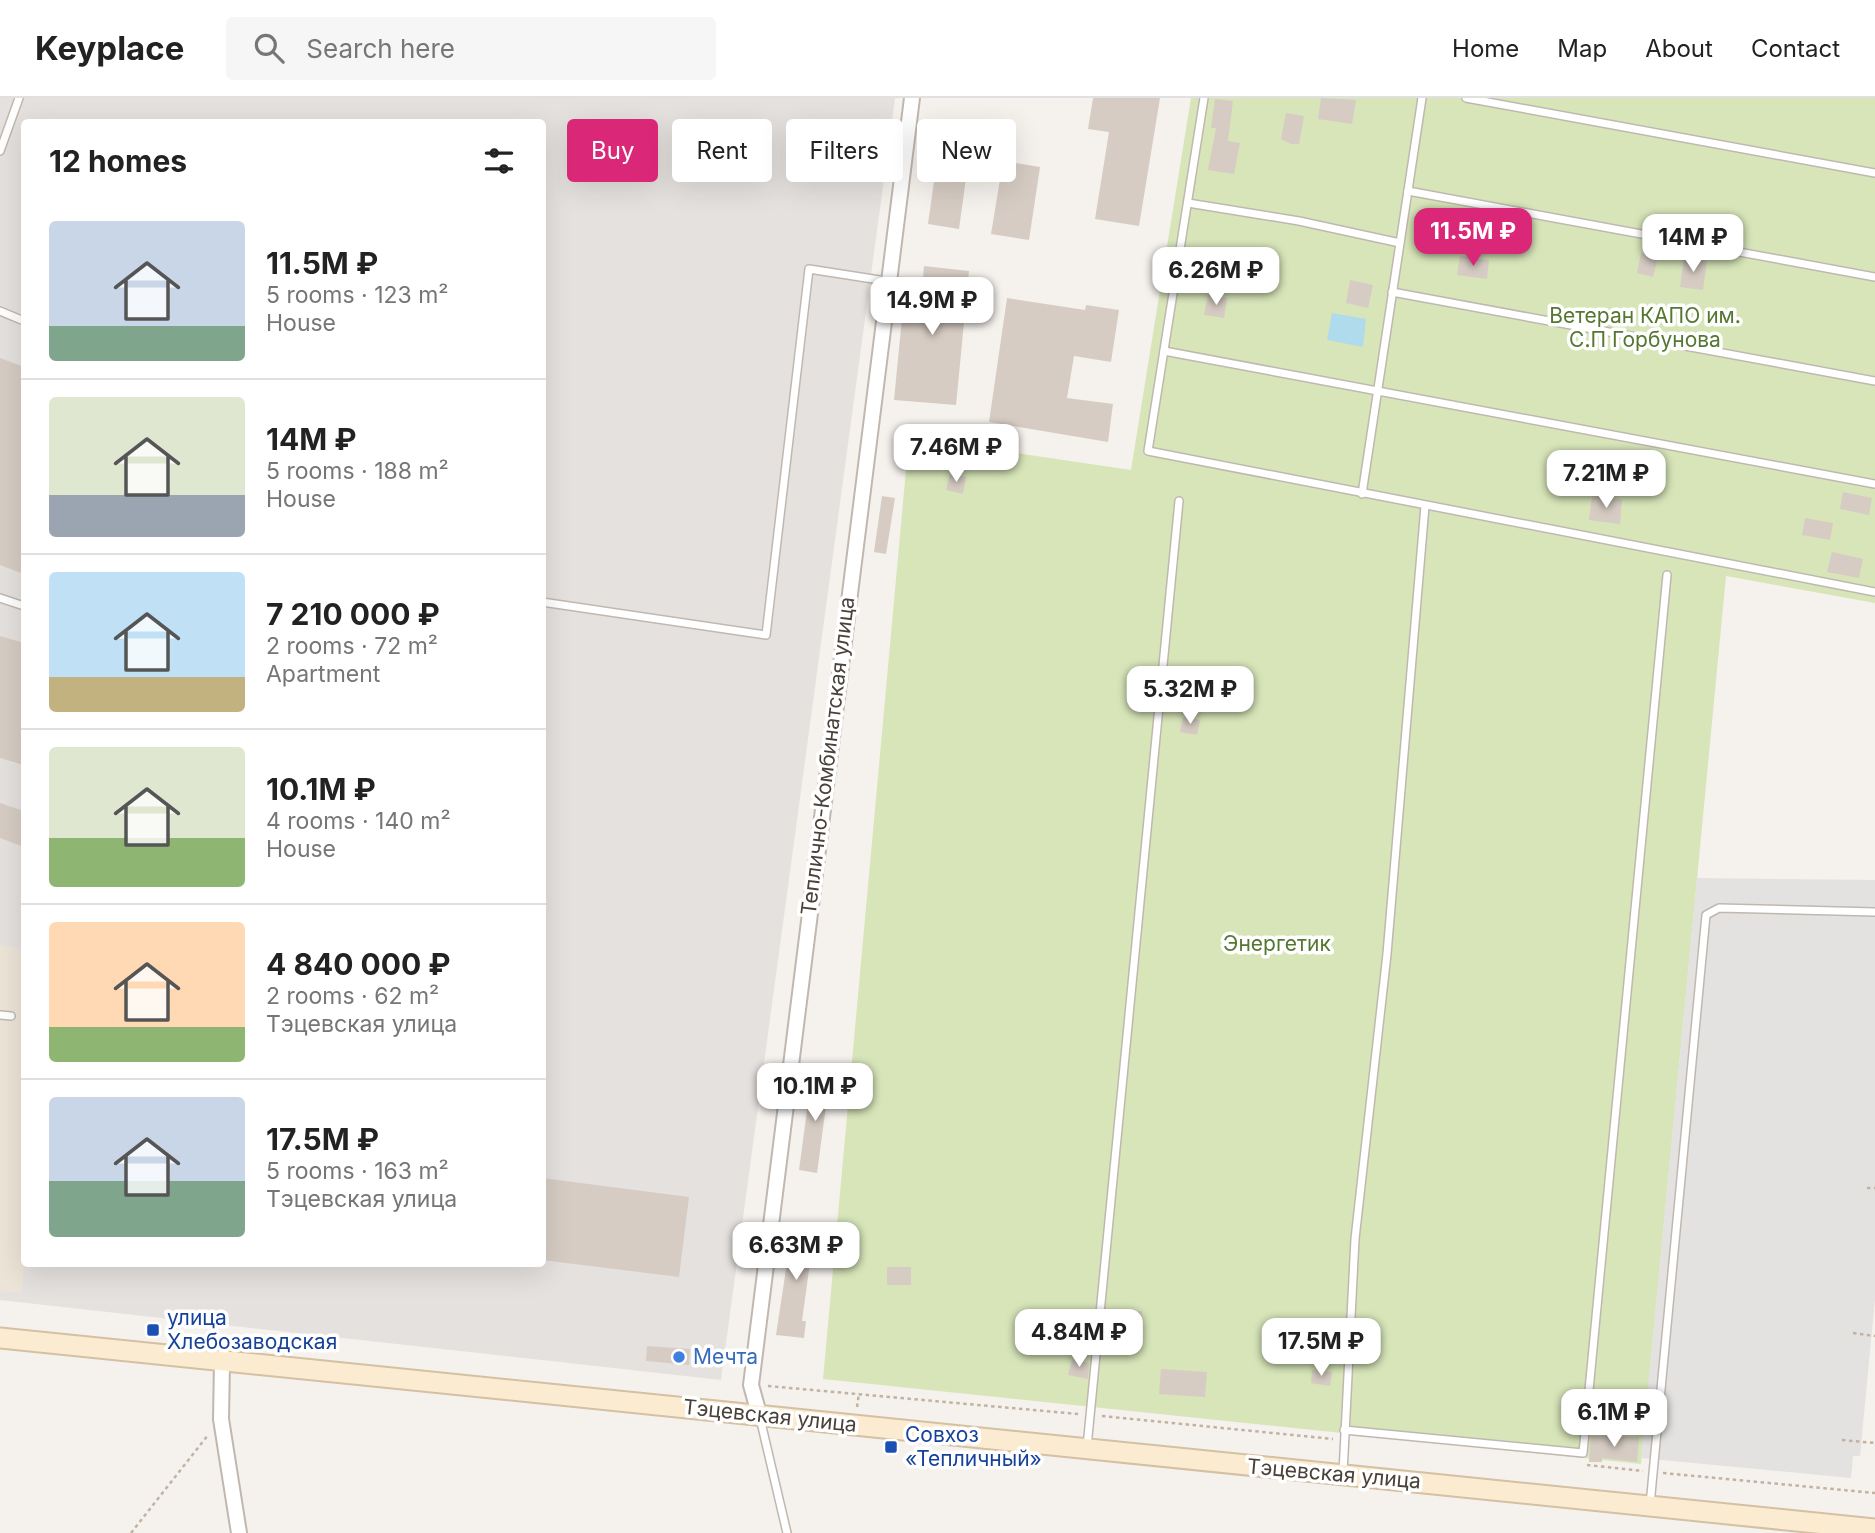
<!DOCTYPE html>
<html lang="en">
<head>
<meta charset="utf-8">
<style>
  body { margin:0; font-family:Inter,sans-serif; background:#f6f6f6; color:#222; height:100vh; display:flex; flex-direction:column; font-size:26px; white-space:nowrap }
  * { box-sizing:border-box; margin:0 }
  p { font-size:23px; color:#767676 }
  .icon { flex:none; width:38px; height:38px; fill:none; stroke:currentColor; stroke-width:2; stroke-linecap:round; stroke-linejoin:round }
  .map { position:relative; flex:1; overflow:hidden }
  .details { position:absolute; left:21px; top:21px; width:525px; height:1148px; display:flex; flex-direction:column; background:#fff; border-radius:7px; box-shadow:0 7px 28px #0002 }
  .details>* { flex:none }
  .guide { position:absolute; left:567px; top:21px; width:665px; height:63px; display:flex; gap:14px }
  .price { position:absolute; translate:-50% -60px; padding:0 16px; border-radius:14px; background:#fff; color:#222; font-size:23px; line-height:46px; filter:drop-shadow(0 2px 4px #0008) }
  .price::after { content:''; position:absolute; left:50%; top:42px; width:21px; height:16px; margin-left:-10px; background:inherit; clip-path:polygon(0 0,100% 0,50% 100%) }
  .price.selected { background:#db2777; color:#fff }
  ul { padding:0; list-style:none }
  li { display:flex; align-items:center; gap:21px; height:175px; padding:0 28px }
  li+li { border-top:2px solid #e0e0e0 }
  li span { display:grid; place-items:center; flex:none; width:196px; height:140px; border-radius:7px; color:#555 }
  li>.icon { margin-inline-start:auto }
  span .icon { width:84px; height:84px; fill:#fffc; stroke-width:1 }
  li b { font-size:30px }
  h2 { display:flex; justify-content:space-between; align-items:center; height:84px; padding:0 28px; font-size:30px }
  .tag { padding:0 24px; border-radius:7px; background:#fff; box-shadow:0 7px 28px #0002; font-size:24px; line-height:63px }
  .tag.selected { background:#db2777; color:#fff }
  header { display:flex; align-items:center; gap:42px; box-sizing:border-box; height:98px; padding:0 35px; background:#fff; border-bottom:2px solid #e0e0e0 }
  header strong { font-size:33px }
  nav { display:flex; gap:38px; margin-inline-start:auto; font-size:24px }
  .search { width:490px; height:63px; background:#f6f6f6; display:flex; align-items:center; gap:18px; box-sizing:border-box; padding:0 24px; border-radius:7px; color:#767676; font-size:26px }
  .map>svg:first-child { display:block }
  .industrial { fill:#e5e1de; fill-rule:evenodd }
  .education { fill:#ede4d8 }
  .green { fill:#d7e5b9 }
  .parking { fill:#e4e2e0 }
  .water { fill:#afdbec }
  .building { fill:#d6ccc3 }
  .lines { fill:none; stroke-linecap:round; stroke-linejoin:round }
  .lane-casing { stroke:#c0b8b0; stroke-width:10 }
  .street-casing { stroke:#c0b8b0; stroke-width:18 }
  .secondary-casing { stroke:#d4c0a2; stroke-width:23 }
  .path { stroke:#c1b2a2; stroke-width:2.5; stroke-dasharray:3.5 3.5; stroke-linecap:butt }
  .lane { stroke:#fff; stroke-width:7 }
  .street { stroke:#fff; stroke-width:14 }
  .secondary { stroke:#fbebd1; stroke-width:19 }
  .transit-dot { fill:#1a4fb4; stroke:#fff; stroke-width:2.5 }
  .shop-dot { fill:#3f7fe0; stroke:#fff; stroke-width:2.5 }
  .labels { text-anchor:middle; stroke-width:7; stroke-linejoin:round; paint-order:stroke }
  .park-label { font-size:21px; fill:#557731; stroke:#fff }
  .street-label { font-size:21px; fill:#49413a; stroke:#fff }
  .transit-label { font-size:21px; fill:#164399; stroke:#fff; text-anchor:start }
  .shop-label { font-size:21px; fill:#366cbe; stroke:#fff; text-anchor:start }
</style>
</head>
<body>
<header>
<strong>Keyplace</strong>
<div class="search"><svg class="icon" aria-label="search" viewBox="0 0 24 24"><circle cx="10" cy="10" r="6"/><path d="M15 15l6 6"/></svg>Search here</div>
<nav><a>Home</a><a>Map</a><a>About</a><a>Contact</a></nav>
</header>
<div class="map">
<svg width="1875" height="1435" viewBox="0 0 1875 1435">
  <rect width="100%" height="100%" fill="#f5f1ed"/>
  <path class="industrial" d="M0,0H895L721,1282L0,1202ZM24,24H542V1166H24Z"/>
  <path class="education" d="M0,847L24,851V1165L22,1195L0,1193Z"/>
  <path class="green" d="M1191,0H1875V505L1726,478L1641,1366L823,1281L909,339L1131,372Z"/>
  <path class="parking" d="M1697,780L1875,782V1201L1860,1358H1853L1851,1380L1641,1360Z"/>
  <path class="water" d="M1332,215L1366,221L1363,249L1327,242Z"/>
  <g class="building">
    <path d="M1093,0H1160L1139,128L1095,121L1109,34L1088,31Z"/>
    <path d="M1321,0L1356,2L1352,26L1318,21Z"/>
    <path d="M1215,1L1233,3L1228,43L1240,45L1234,76L1208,72L1216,30H1211Z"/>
    <path d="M1286,15L1304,18L1299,46H1291L1281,41Z"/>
    <path d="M1003,63L1040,69L1029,142L991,136Z"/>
    <path d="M936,69L967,73L959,131L928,126Z"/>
    <path d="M1641,155L1658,159L1653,179L1637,175Z"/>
    <path d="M1460,158L1489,162L1487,181L1457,177Z"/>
    <path d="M1684,159L1707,163L1703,192L1680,189Z"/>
    <path d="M924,168L969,173L956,307L894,302L906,179L923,181Z"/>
    <path d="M1350,182L1373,187L1368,210L1346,205Z"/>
    <path d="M1208,197L1227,200L1224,220L1204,217Z"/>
    <path d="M1007,200L1085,212L1086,207L1119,212L1111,264L1074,258L1067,300L1113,306L1108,344L989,324Z"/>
    <path d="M0,260L24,269V476L0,467Z"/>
    <path d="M950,376L966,379L963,396L946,392Z"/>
    <path d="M1843,394L1872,400L1869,417L1840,411Z"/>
    <path d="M882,398L895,400L886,456L874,454Z"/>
    <path d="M1592,398L1622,402L1620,426L1589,422Z"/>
    <path d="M1805,420L1833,425L1830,442L1802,437Z"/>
    <path d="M1832,454L1863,461L1859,480L1827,474Z"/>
    <path d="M0,538L24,545V667L0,660Z"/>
    <path d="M1183,619L1200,622L1197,637L1180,634Z"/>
    <path d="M0,705L24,713V749L0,740Z"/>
    <path d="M812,975L830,978L817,1075L799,1072Z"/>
    <path d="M542,1080L689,1099L679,1179L542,1162Z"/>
    <path d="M793,1125L815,1128L802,1223H806L804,1240L776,1237Z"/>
    <rect x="887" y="1169" width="24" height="18"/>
    <path d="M1118,1213H1142V1231L1117,1230Z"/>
    <path d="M647,1248L690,1251L689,1267L646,1263Z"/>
    <path d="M1072,1261L1089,1265L1088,1281L1068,1277Z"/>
    <path d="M1161,1271L1207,1274L1205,1299L1159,1296Z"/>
    <path d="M1312,1272L1332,1274L1330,1288L1311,1285Z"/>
    <path d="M1591,1338L1639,1339L1637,1364L1602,1360V1364H1589Z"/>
  </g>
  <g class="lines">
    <g class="lane-casing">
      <g id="lane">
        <path d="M1204,0L1148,353L1875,494"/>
        <path d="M1466,0L1875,75"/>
        <path d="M0,53L19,0"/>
        <path d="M1408,93L1875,179"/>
        <path d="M1188,105L1299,123L1400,145"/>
        <path d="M1392,194L1875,283"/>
        <path d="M0,213L24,223"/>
        <path d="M1164,253L1875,386"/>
        <path d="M1362,396L1422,0"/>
        <path d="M0,500L24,508"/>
        <path d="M542,504L766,537L809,171L886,183"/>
        <path d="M0,917L11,918"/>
        <path d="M760,1320L787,1435"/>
        <path d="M1344,1332L1583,1355L1667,477"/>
        <path d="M1087,1349L1179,403"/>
        <path d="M1343,1375L1355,1141L1387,856L1425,408"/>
        <path d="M1650,1407L1706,817L1719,810L1875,814"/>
      </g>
    </g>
    <g class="street-casing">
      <g id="street">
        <path d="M222,1263L221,1321L239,1435"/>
        <path d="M759,1316L751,1287L912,0"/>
      </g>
    </g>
    <g class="secondary-casing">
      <path id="secondary" d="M0,1240L1875,1431"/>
    </g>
    <g class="path">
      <path d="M1867,1090H1875"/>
      <path d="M1853,1235L1875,1238"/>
      <path d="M768,1288L1078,1316"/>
      <path d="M857,1309L859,1295"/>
      <path d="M1102,1318L1333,1341"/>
      <path d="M1842,1342L1875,1345"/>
      <path d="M1587,1367L1643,1373"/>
      <path d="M1663,1375L1875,1395"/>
      <path d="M131,1435L208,1337"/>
    </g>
    <use href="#lane" class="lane"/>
    <use href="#street" class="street"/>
    <use href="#secondary" class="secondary"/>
  </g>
  <g class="transit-dot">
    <rect x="146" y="1225" width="14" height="14" rx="3.5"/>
    <rect x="884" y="1342" width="14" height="14" rx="3.5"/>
  </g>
  <circle class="shop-dot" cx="679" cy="1259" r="7"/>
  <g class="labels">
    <g class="park-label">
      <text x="1645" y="225">Ветеран КАПО им.<tspan x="1645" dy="24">С.П Горбунова</tspan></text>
      <text x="1277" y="853">Энергетик</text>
    </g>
    <g class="street-label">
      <text transform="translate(828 658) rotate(-83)" y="7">Теплично-Комбинатская улица</text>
      <text transform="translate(770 1318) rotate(6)" y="7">Тэцевская улица</text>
      <text transform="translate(1334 1376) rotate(5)" y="7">Тэцевская улица</text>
    </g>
    <g class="transit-label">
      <text x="167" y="1227">улица<tspan x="167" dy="24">Хлебозаводская</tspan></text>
      <text x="905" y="1344">Совхоз<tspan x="905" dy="24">«Тепличный»</tspan></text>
    </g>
    <g class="shop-label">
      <text x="693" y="1266">Мечта</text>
    </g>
  </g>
</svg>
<b class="price selected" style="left:1473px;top:170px">11.5M ₽</b>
<b class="price" style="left:1693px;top:176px">14M ₽</b>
<b class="price" style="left:1216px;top:209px">6.26M ₽</b>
<b class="price" style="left:932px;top:239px">14.9M ₽</b>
<b class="price" style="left:956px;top:386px">7.46M ₽</b>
<b class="price" style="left:1606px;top:412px">7.21M ₽</b>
<b class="price" style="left:1190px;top:628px">5.32M ₽</b>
<b class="price" style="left:815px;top:1025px">10.1M ₽</b>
<b class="price" style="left:796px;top:1184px">6.63M ₽</b>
<b class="price" style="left:1079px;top:1271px">4.84M ₽</b>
<b class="price" style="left:1321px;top:1280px">17.5M ₽</b>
<b class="price" style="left:1614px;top:1351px">6.1M ₽</b>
<div class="guide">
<a class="tag selected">Buy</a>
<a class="tag">Rent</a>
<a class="tag">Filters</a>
<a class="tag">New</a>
</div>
<section class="details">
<h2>12 homes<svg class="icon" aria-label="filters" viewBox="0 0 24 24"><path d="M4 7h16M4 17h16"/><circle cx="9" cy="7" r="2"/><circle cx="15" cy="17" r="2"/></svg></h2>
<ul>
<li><span style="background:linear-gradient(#c9d6e8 75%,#7fa58c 0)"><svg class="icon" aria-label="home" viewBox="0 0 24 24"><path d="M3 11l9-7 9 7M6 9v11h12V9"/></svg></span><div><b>11.5M ₽</b><p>5 rooms · 123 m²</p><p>House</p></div></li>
<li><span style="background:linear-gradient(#dfe7d0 70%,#9aa5b1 0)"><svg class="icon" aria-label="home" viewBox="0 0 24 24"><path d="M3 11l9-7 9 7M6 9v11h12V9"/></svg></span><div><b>14M ₽</b><p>5 rooms · 188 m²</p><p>House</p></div></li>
<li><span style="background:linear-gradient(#bfe0f5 75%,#c2b280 0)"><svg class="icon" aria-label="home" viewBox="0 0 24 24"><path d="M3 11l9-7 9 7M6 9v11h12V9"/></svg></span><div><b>7 210 000 ₽</b><p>2 rooms · 72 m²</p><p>Apartment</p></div></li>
<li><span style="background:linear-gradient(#dfe7d0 65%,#8fb573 0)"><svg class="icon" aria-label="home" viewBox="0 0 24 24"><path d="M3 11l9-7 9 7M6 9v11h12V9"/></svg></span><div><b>10.1M ₽</b><p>4 rooms · 140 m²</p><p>House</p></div></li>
<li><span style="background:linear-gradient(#ffd9b3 75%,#8fb573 0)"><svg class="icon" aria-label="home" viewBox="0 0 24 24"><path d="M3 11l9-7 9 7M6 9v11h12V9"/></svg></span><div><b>4 840 000 ₽</b><p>2 rooms · 62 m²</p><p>Тэцевская улица</p></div></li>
<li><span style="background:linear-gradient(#c9d6e8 60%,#7fa58c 0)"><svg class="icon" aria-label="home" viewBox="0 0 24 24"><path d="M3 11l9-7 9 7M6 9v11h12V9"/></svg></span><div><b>17.5M ₽</b><p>5 rooms · 163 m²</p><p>Тэцевская улица</p></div></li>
</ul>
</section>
</div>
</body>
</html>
